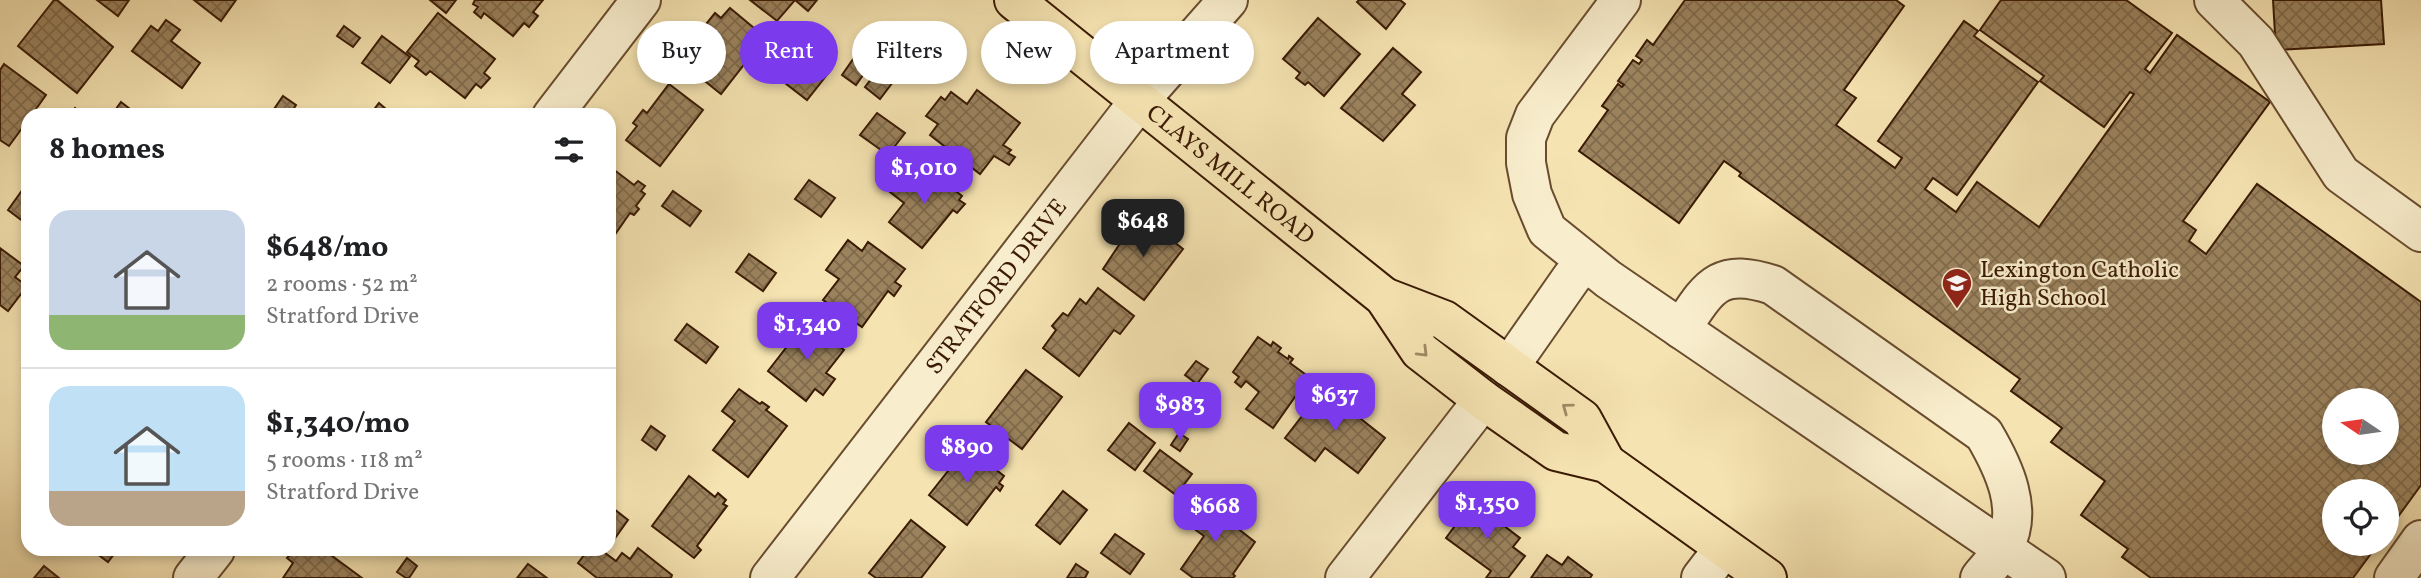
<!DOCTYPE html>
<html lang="en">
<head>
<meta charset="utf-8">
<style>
  body { margin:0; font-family:Vollkorn,serif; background:#f2f2f2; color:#202124; height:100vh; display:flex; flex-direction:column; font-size:26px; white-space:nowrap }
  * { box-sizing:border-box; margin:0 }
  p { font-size:23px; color:#757577 }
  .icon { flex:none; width:38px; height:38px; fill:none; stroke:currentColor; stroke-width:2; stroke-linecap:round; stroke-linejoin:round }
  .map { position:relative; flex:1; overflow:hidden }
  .sheet { position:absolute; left:21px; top:108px; width:595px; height:448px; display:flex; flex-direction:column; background:#fff; border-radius:21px; box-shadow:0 4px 10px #0003 }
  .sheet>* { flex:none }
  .banner { position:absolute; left:637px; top:21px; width:665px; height:63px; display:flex; gap:14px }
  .needle { width:46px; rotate:283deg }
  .tools { position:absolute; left:2322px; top:388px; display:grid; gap:14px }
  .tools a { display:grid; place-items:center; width:77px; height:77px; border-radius:50%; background:#fff; box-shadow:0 4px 10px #0003; font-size:35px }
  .price { position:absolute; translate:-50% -60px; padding:0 16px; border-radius:14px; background:#7c3aed; color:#fff; font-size:23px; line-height:46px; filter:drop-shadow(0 2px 4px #0008) }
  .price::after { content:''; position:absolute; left:50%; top:42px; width:21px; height:16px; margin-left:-10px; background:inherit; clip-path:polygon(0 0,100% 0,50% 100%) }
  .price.selected { background:#222; color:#fff }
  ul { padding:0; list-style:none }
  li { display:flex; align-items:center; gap:21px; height:175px; padding:0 28px }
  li+li { border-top:2px solid #e0e0e0 }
  li span { display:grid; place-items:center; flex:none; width:196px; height:140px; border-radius:21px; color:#555 }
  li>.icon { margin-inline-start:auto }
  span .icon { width:84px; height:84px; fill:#fffc; stroke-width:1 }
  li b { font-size:30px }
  h2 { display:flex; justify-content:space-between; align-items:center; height:84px; padding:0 28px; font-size:30px }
  .chip { padding:0 24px; border-radius:32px; background:#fff; box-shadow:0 4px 10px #0003; font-size:24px; line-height:63px }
  .chip.selected { background:#7c3aed; color:#fff }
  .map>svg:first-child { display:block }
  .building { fill:url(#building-cross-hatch); stroke:#3a1a04; stroke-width:2; fill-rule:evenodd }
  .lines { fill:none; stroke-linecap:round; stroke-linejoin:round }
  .minor-casing { stroke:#694c2f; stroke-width:42 }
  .major-casing { stroke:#3a1a04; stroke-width:42 }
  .minor { stroke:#f8edcc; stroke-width:38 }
  .major { stroke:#f5e3b1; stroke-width:38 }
  .oneway { stroke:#a18963 }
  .labels { text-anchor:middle; stroke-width:5; stroke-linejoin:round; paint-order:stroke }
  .street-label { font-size:24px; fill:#3a1a04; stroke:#f8edcc }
  .poi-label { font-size:24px; fill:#3a1a04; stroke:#f8edcc; text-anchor:start }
</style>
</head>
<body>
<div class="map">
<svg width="2421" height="578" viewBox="0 0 2421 578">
  <defs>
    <pattern id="building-cross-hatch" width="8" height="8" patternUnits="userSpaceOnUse" patternTransform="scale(1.75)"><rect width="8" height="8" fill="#9b835e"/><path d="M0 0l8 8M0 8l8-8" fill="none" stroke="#7f6a4b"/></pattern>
  </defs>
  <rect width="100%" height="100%" fill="#f5e3b1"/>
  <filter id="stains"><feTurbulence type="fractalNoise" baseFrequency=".00286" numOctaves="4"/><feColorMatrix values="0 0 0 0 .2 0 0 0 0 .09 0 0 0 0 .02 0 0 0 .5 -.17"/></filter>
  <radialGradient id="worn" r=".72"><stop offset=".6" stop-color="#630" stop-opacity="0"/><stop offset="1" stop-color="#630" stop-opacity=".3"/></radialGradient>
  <g class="building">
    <path d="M54,0H57L113,47L77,93L18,46Z"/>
    <path d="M97,0H129L118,16Z"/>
    <path d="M194,0H236L221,21Z"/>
    <path d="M430,0H456L446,13Z"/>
    <path d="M475,0H543L533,12L538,16L529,27L524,23L513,36L484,13L481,18L474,12L478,7L473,4Z"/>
    <path d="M750,0H795L777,21Z"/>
    <path d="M795,0H817L808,11Z"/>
    <path d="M1359,0H1400L1405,4L1386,29L1357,2Z"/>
    <path d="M1685,0H1896L1904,6L1844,90L1856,98L1836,125L1895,168L1902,158L1878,141L1964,21L1978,31L1974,36L2038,82L1957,195L1933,178L1925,189L1956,212L1977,182L2039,227L2134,94L2130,92L2104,127L2040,81L2044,76L1980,30L2001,0H2126L2172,33L2145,69L2150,73L2177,35L2270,102L2183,221L2196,230L2189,241L2206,254L2257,184L2421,302V485L2387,532V492H2334V544H2378L2353,578H2151L2122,557L2128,549L2081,515L2105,481L2051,442L2062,428L2011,391L2020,379L1739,176L1741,173L1724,161L1679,223L1579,151L1608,110L1602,106L1618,84L1622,87L1624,85L1618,81L1633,60L1639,64L1642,60L1636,56L1647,40L1653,45ZM2334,401H2387V453H2334Z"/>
    <path d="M2273,0H2381L2384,44L2276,50Z"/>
    <path d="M730,8L766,38L756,50L761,55L756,62L750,57L721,94L685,65L710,35L702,29L715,13L721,18Z"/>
    <path d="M438,13L495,59L484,73L490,78L481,88L476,84L465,98L430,71L426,75L415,66L419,61L407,52Z"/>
    <path d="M1318,18L1360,54L1324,96L1308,82L1305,85L1296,78L1300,73L1283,59Z"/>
    <path d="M166,20L180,30L171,41L200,63L182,88L132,51L151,26L158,31Z"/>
    <path d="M344,26L360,38L353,47L337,36Z"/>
    <path d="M382,36L410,57L390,83L362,63Z"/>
    <path d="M799,46L830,71L807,100L776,76Z"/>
    <path d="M1393,48L1421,72L1402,94L1415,105L1383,141L1341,108Z"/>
    <path d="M856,55L870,65L856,85L842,75Z"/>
    <path d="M4,64L46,95L31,116H28V120L9,146L0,140V70Z"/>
    <path d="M878,70L883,74L887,70L892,74L888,78L893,82L880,99L865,87Z"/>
    <path d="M669,84L703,110L660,166L626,140L637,126L633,123L643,110L647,113Z"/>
    <path d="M977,90L1020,123L1003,145L1011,150L1008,153L1015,157L1009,165L994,156L980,174L930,135L938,124L926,116L941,97L945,100L951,92L967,104Z"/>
    <path d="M283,96L296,105L289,116H277L272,112Z"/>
    <path d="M121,102L139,116H111Z"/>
    <path d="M379,103L394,116H369Z"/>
    <path d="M75,108L84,116H69Z"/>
    <path d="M877,113L905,133L888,155L860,135Z"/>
    <path d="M609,166L634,185L638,181L645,186L641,191L645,194L636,206L639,209L634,215L630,213L616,233L609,228Z"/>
    <path d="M929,170L962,196L959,200L965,204L957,213L953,210L922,248L889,222L904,203L890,192L907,171L920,182Z"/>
    <path d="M809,180L835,198L821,217L795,199Z"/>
    <path d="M28,182V225L8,210Z"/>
    <path d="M673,191L701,211L690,226L662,206Z"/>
    <path d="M1142,217L1183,249L1144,300L1103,269L1121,242L1123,243Z"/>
    <path d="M848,240L862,251L868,242L905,269L895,282L901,286L894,296L888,291L862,327L823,300L839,279L826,270Z"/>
    <path d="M0,248L24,266L15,277L27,286L8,311L0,305Z"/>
    <path d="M749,254L776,273L763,291L736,272Z"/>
    <path d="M1098,288L1134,316L1120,334L1114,330L1079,376L1043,348L1056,330L1052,326L1063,313L1068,316L1080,299L1086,304Z"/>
    <path d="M806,322L826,336L827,335L833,339L832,340L844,350L826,373L835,379L823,395L815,389L806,401L768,371Z"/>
    <path d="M687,324L718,347L706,363L675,340Z"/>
    <path d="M1258,337L1271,346L1273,342L1281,348L1278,352L1288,359L1289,356L1293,359L1290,363L1309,377L1273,428L1246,409L1259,392L1246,381L1241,387L1235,382L1239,377L1233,372Z"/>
    <path d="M1196,361L1208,369L1197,384L1185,375Z"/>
    <path d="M1026,370L1062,397L1022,449L986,422Z"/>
    <path d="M739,389L760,404L762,402L769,407L766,410L787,426L748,477L713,450L735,421L722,411Z"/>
    <path d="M1323,389L1385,438L1358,473L1325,448L1315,461L1285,438Z"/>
    <path d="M1129,423L1155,443L1135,470L1108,450Z"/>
    <path d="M651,426L665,436L656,450L642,440Z"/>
    <path d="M1179,433L1188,439L1180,451L1171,445Z"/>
    <path d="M974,446L985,454L981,458L1004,476L999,483L1003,486L1000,491L996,487L967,525L929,495L967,447L970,449Z"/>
    <path d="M1160,450L1192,474L1176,495L1144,471Z"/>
    <path d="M689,476L715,497L718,493L726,500L723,504L727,506L697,546L701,550L694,558L652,526Z"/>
    <path d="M1063,491L1087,510L1060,544L1036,525Z"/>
    <path d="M1476,497L1495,512L1491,516L1520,538L1513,547L1525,556L1508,578H1486L1491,571L1446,538Z"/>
    <path d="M1199,498L1255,542L1233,574L1235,576L1233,578H1193L1181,569L1204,536L1182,520Z"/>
    <path d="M609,505L628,520L613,541L609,539Z"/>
    <path d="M911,520L945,547L921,578H876L869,573Z"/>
    <path d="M1115,534L1144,554L1130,574L1101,553Z"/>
    <path d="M638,548L672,575L671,578H597L578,563L588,550H601L616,561L622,553L630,559Z"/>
    <path d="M92,550H117L108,562Z"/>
    <path d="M294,550L303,554L306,550H324L362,578H283L293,563L287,558Z"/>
    <path d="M1547,555L1562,565L1568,557L1592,575L1590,578H1531Z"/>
    <path d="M407,558L417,566L409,578H406L397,572Z"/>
    <path d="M528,564L547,578H517Z"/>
    <path d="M1076,564L1088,572L1085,578H1067Z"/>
    <path d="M44,566L59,578H34Z"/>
  </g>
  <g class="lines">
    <g class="minor-casing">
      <g id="minor">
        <path d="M1621,0L1535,115L1526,138V163L1532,194L1547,230L1608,279L2046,578"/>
        <path d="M2214,0L2256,42L2341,174L2421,232"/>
        <path d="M552,116L641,0"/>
        <path d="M1681,329C1709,287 1718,267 1773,285L1984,434C2004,468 2024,510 2004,547C1998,558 1988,568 1980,578"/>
        <path d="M1509,367L1572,277L1585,263"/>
        <path d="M193,578L215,550"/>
        <path id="s1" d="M770,578L1139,101L1228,0"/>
        <path d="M1345,578L1483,400"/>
        <path d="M1701,578L1724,548"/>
        <path d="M2394,578L2421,540"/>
      </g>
    </g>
    <g class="major-casing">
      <g id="major">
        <path id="s2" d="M1014,0L1384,297L1420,351L1483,400L1556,451L1606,463L1767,578"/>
        <path d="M1384,297L1444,320L1582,419L1606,463"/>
      </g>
    </g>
    <use href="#minor" class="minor"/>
    <use href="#major" class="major"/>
  </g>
  <defs><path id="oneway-chevron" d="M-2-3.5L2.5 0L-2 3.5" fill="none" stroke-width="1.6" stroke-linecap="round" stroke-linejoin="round" transform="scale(1.75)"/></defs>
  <g class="oneway">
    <use href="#oneway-chevron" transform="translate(1423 352) rotate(45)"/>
    <use href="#oneway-chevron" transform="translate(1567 408) rotate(-144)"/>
  </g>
  <defs>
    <g id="school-pin" transform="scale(1.575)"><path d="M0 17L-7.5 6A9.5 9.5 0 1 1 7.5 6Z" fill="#8f2418" stroke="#f8edcc"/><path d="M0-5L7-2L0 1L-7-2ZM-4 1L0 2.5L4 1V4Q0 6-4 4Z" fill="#fff"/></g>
  </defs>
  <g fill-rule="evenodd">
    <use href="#school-pin" x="1957" y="283"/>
  </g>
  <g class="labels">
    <g class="street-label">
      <text dy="8" stroke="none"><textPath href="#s2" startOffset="278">CLAYS MILL ROAD</textPath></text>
      <text dy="8" stroke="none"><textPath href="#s1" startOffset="369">STRATFORD DRIVE</textPath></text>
    </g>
    <g class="poi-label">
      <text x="1980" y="277">Lexington Catholic<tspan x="1980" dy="28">High School</tspan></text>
    </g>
  </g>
  <rect width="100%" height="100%" filter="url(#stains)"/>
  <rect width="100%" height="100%" fill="url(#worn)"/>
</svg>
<div class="tools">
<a><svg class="needle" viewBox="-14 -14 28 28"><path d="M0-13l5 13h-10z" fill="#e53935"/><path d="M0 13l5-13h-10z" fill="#757577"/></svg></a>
<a><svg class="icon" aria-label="locate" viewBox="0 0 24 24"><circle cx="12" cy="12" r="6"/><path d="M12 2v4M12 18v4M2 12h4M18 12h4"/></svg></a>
</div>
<b class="price" style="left:924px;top:206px">$1,010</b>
<b class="price selected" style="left:1143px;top:259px">$648</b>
<b class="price" style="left:807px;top:362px">$1,340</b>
<b class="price" style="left:1335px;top:433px">$637</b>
<b class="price" style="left:1180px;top:442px">$983</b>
<b class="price" style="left:967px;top:485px">$890</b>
<b class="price" style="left:1487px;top:541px">$1,350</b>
<b class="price" style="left:1215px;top:544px">$668</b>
<div class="banner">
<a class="chip">Buy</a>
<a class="chip selected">Rent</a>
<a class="chip">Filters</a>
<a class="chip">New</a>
<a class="chip">Apartment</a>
</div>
<section class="sheet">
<h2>8 homes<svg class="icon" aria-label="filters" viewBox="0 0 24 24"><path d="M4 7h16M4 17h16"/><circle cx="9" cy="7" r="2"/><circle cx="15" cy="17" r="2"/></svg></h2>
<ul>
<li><span style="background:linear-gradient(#c9d6e8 75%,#8fb573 0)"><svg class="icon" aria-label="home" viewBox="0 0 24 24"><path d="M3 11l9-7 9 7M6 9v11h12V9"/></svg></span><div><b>$648/mo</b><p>2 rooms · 52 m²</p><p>Stratford Drive</p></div></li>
<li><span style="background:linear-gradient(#bfe0f5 75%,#b9a48a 0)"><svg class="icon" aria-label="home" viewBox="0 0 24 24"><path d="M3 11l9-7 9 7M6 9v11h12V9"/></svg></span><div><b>$1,340/mo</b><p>5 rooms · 118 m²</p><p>Stratford Drive</p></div></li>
</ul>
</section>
</div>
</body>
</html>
